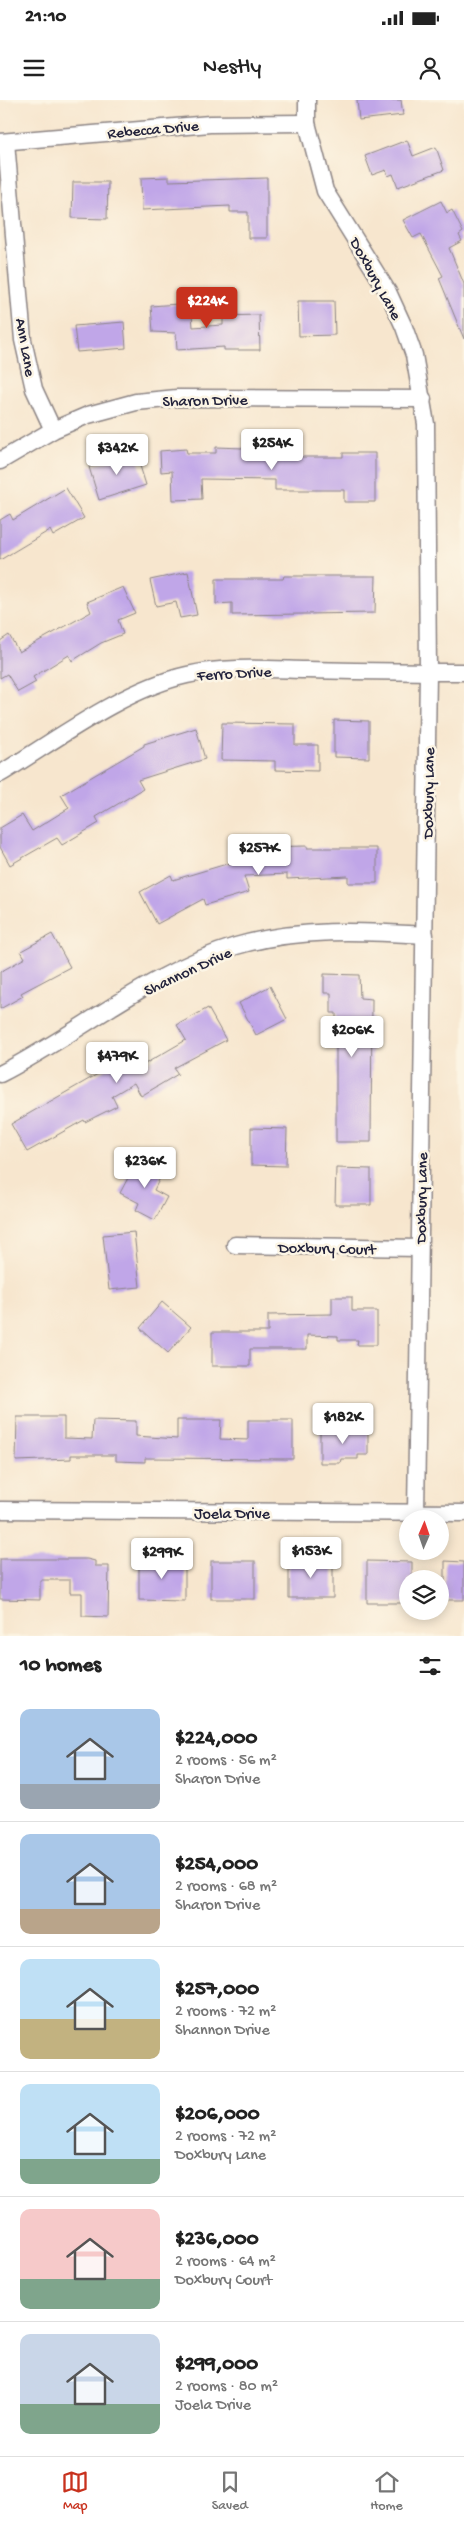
<!DOCTYPE html>
<html lang="en">
<head>
<meta charset="utf-8">
<style>
  body { margin:0; font-family:"Gochi Hand",sans-serif; background:#f2f2f2; color:#222; height:100vh; display:flex; flex-direction:column; font-size:19px; white-space:nowrap }
  * { box-sizing:border-box; margin:0 }
  p { font-size:16px; color:#767676 }
  .icon { flex:none; width:28px; height:28px; fill:none; stroke:currentColor; stroke-width:2; stroke-linecap:round; stroke-linejoin:round }
  .map { position:relative; height:1536px; overflow:hidden }
  .drawer { display:flex; flex-direction:column; background:#fff; flex:1 }
  .drawer>* { flex:none }
  .needle { width:32px; rotate:2deg }
  .controls { position:absolute; left:399px; top:1410px; display:grid; gap:10px }
  .controls a { display:grid; place-items:center; width:50px; height:50px; border-radius:50%; background:#fff; box-shadow:0 2px 12px #0003; font-size:25px }
  .price { position:absolute; translate:-50% -42px; padding:0 11px; border-radius:5px; background:#fff; color:#222; font-size:16px; line-height:32px; filter:drop-shadow(0 1px 2px #0008) }
  .price::after { content:''; position:absolute; left:50%; top:30px; width:15px; height:11px; margin-left:-8px; background:inherit; clip-path:polygon(0 0,100% 0,50% 100%) }
  .price.on { background:#c8321e; color:#fff }
  ul { padding:0; list-style:none }
  li { display:flex; align-items:center; gap:15px; height:125px; padding:0 20px }
  li+li { border-top:1px solid #e0e0e0 }
  li span { display:grid; place-items:center; flex:none; width:140px; height:100px; border-radius:10px; color:#555 }
  li>.icon { margin-inline-start:auto }
  span .icon { width:60px; height:60px; fill:#fffc; stroke-width:1 }
  li b { font-size:21px }
  h2 { display:flex; justify-content:space-between; align-items:center; height:60px; padding:0 20px; font-size:21px }
  .status { display:flex; justify-content:space-between; align-items:center; height:35px; padding:0 25px; background:#fff; direction:ltr }
  .status svg { height:14px; fill:currentColor }
  header { display:flex; justify-content:space-between; align-items:center; height:65px; padding:0 20px; background:#fff; font-size:22px; font-weight:600 }
  .tab-bar { display:flex; justify-content:space-around; align-items:center; height:70px; border-top:1px solid #e0e0e0; background:#fff; font-size:14px; color:#767676 }
  .tab-bar a { display:grid; justify-items:center; gap:2px }
  .tab-bar .on { color:#c8321e }
  .map>svg:first-child { display:block }
  .building { fill:#c0a6e8 }
  .lines { fill:none; stroke-linecap:round; stroke-linejoin:round }
  .minor-casing { stroke:#8c8484; stroke-width:19 }
  .minor { stroke:#fff; stroke-width:16 }
  .labels { text-anchor:middle; stroke-width:5; stroke-linejoin:round; paint-order:stroke }
  .street-label { font-size:16px; fill:#22223b; stroke:#fcf5e5 }
</style>
</head>
<body>
<div class="status"><b>21:10</b><svg viewBox="0 0 49 12"><path d="M0 12V9h3v3zM5 12V6h3v6zM10 12V3h3v9zM15 12V0h3v12zM26 1h20v11H26zM47 4h2v5h-2z"/></svg></div>
<header><svg class="icon" aria-label="menu" viewBox="0 0 24 24"><path d="M4 6h16M4 12h16M4 18h16"/></svg>Nestly<svg class="icon" aria-label="person" viewBox="0 0 24 24"><circle cx="12" cy="8" r="4"/><path d="M4 21q1-7 8-7t8 7"/></svg></header>
<div class="map">
<svg width="464" height="1536" viewBox="0 0 464 1536">
  <rect width="100%" height="100%" fill="#fcf5e5"/>
  <filter id="ink" filterUnits="userSpaceOnUse"><feTurbulence type="fractalNoise" baseFrequency=".02" numOctaves="2"/><feDisplacementMap in="SourceGraphic" scale="10" xChannelSelector="R" yChannelSelector="G"/><feConvolveMatrix kernelMatrix="1 2 1 2 8 2 1 2 1" color-interpolation-filters="sRGB"/></filter>
  <filter id="wash" filterUnits="userSpaceOnUse"><feTurbulence type="fractalNoise" baseFrequency=".0096" numOctaves="4" result="noise"/><feDisplacementMap in="SourceGraphic" scale="20" xChannelSelector="R" yChannelSelector="G"/><feGaussianBlur stdDeviation="1.12" result="paint"/><feColorMatrix in="noise" values="0 0 0 0 0 0 0 0 0 0 0 0 0 0 0 0 0 1.4 0 .05"/><feComposite in="paint" operator="in"/></filter>
  <g filter="url(#wash)">
    <rect width="100%" height="100%" fill="#f7e6ce"/>
    <g id="blocks">
      <g class="building">
        <path d="M357,0H401L403,15L359,20Z"/>
        <path d="M407,40L413,56L436,47L444,70L398,87L393,74L388,76L386,70L372,75L365,56Z"/>
        <path d="M169,77V81L267,78V138H248V112H230V106L142,110L141,78Z"/>
        <path d="M73,82H108L107,119L72,118Z"/>
        <path d="M441,101L447,113L452,110L463,132L459,135L462,141L449,148L464,184V239L439,178L443,176L421,134L413,138L403,120Z"/>
        <path d="M298,201H334L335,235L299,236Z"/>
        <path d="M191,203L193,227L223,225V216L259,215L260,250H224V247L177,250L176,233L153,232L151,206Z"/>
        <path d="M124,222L126,248L77,252L74,226Z"/>
        <path d="M216,347L296,350V357H343V353H375V402H344V390H275V380L201,379L202,399L173,400L172,371L161,372L160,351L186,349L187,353H216Z"/>
        <path d="M136,353L146,385L99,400L89,367Z"/>
        <path d="M66,388L84,418L53,436L50,430L0,460V420L10,414L13,420Z"/>
        <path d="M188,472L197,515L180,518L176,502L156,506L150,480Z"/>
        <path d="M284,476H376L375,513L232,515V503L216,504V479H283Z"/>
        <path d="M123,487L135,513L118,520L123,534L101,543L72,561L69,555L33,577L36,582L18,592L7,574L0,578V541L9,535L19,552L91,512L87,502Z"/>
        <path d="M334,620L369,621V658L334,657Z"/>
        <path d="M222,623L295,624V645H318V671L275,670V661L221,660Z"/>
        <path d="M196,628L205,659L138,680L143,689L96,717L99,723L62,745L57,738L10,765L0,747V728L22,715L32,731L69,708L61,695L144,646V644Z"/>
        <path d="M307,746V748H377V783H348V776L287,779V774L244,776L249,792L205,805L203,799L157,824L140,792L171,775L173,780L260,754V747Z"/>
        <path d="M52,834L70,867L21,893L23,896L0,909V872L25,858L21,851Z"/>
        <path d="M324,874L359,875L360,898L372,899L371,1042H336V913H331V893H324Z"/>
        <path d="M270,886L287,919L256,935L239,903Z"/>
        <path d="M208,908L226,940L174,968L178,974L141,996L134,983L112,996L117,1006L85,1022L84,1020L27,1052L11,1024L136,952L143,965L186,940L177,925Z"/>
        <path d="M251,1028L287,1029L286,1066L251,1065Z"/>
        <path d="M138,1059L163,1072L154,1090L167,1097L155,1120L136,1110L139,1103L120,1093Z"/>
        <path d="M336,1068L371,1069V1105H335Z"/>
        <path d="M134,1132L140,1187L109,1190L103,1135Z"/>
        <path d="M332,1197H352V1211H377V1245H357L358,1240H338V1236L307,1235V1249H250V1266H212V1232H268V1215L332,1214Z"/>
        <path d="M162,1202L191,1227L168,1253L140,1228Z"/>
        <path d="M17,1317H64V1338L92,1339L93,1320L136,1321V1336L177,1339V1320H221L220,1339L248,1340V1320H293V1359L145,1358V1362L116,1361V1355H71V1359L16,1361Z"/>
        <path d="M320,1329H368V1355H358V1359H341L340,1363H320Z"/>
        <path d="M0,1459H87L95,1461V1466H109L108,1517L82,1516V1493H70V1480H40V1500L0,1499Z"/>
        <path d="M139,1459L185,1460V1501L139,1500Z"/>
        <path d="M289,1459L333,1460V1498H289Z"/>
        <rect x="211" y="1461" width="44" height="38"/>
        <path d="M367,1461L412,1462V1479H408V1503H367Z"/>
        <path d="M445,1461L464,1462V1500H445Z"/>
      </g>
    </g>
  </g>
  <g filter="url(#ink)">
    <use href="#blocks" fill-opacity="0" stroke="#8c8484" stroke-width="1"/>
    <g class="lines">
      <g class="minor-casing">
        <g id="minor">
          <path d="M307,0V23L325,91L388,192L404,227L414,255L426,324L428,572L416,1413"/>
          <path d="M0,42L210,24L307,23"/>
          <path d="M6,42L23,240L34,289L53,330"/>
          <path d="M0,361L53,330L88,315L136,302L177,298L423,299"/>
          <path d="M0,674C56,640 124,589 187,575C225,566 266,569 305,570C358,571 411,572 464,572"/>
          <path d="M0,974C78,934 152,871 236,846C297,828 362,831 425,835"/>
          <path d="M235,1145L419,1148"/>
          <path d="M0,1410L464,1413"/>
        </g>
      </g>
      <use href="#minor" class="minor"/>
    </g>
  </g>
  <g class="labels">
    <g class="street-label">
      <text transform="translate(153 28) rotate(-5)" y="6">Rebecca Drive</text>
      <text transform="translate(377 178) rotate(61)" y="6">Doxbury Lane</text>
      <text transform="translate(27 247) rotate(80)" y="6">Ann Lane</text>
      <text transform="translate(205 299) rotate(-1)" y="6">Sharon Drive</text>
      <text transform="translate(234 572) rotate(-3)" y="6">Ferro Drive</text>
      <text transform="translate(427 693) rotate(-89)" y="6">Doxbury Lane</text>
      <text transform="translate(187 870) rotate(-25)" y="6">Shannon Drive</text>
      <text transform="translate(420 1098) rotate(-89)" y="6">Doxbury Lane</text>
      <text transform="translate(327 1147) rotate(1)" y="6">Doxbury Court</text>
      <text x="232" y="1418">Joela Drive</text>
    </g>
  </g>
</svg>
<div class="controls">
<a><svg class="needle" viewBox="-14 -14 28 28"><path d="M0-13l5 13h-10z" fill="#e53935"/><path d="M0 13l5-13h-10z" fill="#767676"/></svg></a>
<a><svg class="icon" aria-label="layers" viewBox="0 0 24 24"><path d="M12 4l9 5-9 5-9-5zM3 14l9 5 9-5"/></svg></a>
</div>
<b class="price on" style="left:207px;top:229px">$224K</b>
<b class="price" style="left:272px;top:371px">$254K</b>
<b class="price" style="left:117px;top:376px">$342K</b>
<b class="price" style="left:259px;top:776px">$257K</b>
<b class="price" style="left:352px;top:958px">$206K</b>
<b class="price" style="left:117px;top:984px">$479K</b>
<b class="price" style="left:145px;top:1089px">$236K</b>
<b class="price" style="left:343px;top:1345px">$182K</b>
<b class="price" style="left:311px;top:1479px">$153K</b>
<b class="price" style="left:162px;top:1480px">$299K</b>
</div>
<section class="drawer">
<h2>10 homes<svg class="icon" aria-label="filters" viewBox="0 0 24 24"><path d="M4 7h16M4 17h16"/><circle cx="9" cy="7" r="2"/><circle cx="15" cy="17" r="2"/></svg></h2>
<ul>
<li><span style="background:linear-gradient(#a9c7e8 75%,#9aa5b1 0)"><svg class="icon" aria-label="home" viewBox="0 0 24 24"><path d="M3 11l9-7 9 7M6 9v11h12V9"/></svg></span><div><b>$224,000</b><p>2 rooms · 56 m²</p><p>Sharon Drive</p></div></li>
<li><span style="background:linear-gradient(#a9c7e8 75%,#b9a48a 0)"><svg class="icon" aria-label="home" viewBox="0 0 24 24"><path d="M3 11l9-7 9 7M6 9v11h12V9"/></svg></span><div><b>$254,000</b><p>2 rooms · 68 m²</p><p>Sharon Drive</p></div></li>
<li><span style="background:linear-gradient(#bfe0f5 60%,#c2b280 0)"><svg class="icon" aria-label="home" viewBox="0 0 24 24"><path d="M3 11l9-7 9 7M6 9v11h12V9"/></svg></span><div><b>$257,000</b><p>2 rooms · 72 m²</p><p>Shannon Drive</p></div></li>
<li><span style="background:linear-gradient(#bfe0f5 75%,#7fa58c 0)"><svg class="icon" aria-label="home" viewBox="0 0 24 24"><path d="M3 11l9-7 9 7M6 9v11h12V9"/></svg></span><div><b>$206,000</b><p>2 rooms · 72 m²</p><p>Doxbury Lane</p></div></li>
<li><span style="background:linear-gradient(#f6c9c9 70%,#7fa58c 0)"><svg class="icon" aria-label="home" viewBox="0 0 24 24"><path d="M3 11l9-7 9 7M6 9v11h12V9"/></svg></span><div><b>$236,000</b><p>2 rooms · 64 m²</p><p>Doxbury Court</p></div></li>
<li><span style="background:linear-gradient(#c9d6e8 70%,#7fa58c 0)"><svg class="icon" aria-label="home" viewBox="0 0 24 24"><path d="M3 11l9-7 9 7M6 9v11h12V9"/></svg></span><div><b>$299,000</b><p>2 rooms · 80 m²</p><p>Joela Drive</p></div></li>
</ul>
</section>
<nav class="tab-bar">
<a class="on"><svg class="icon" aria-label="map" viewBox="0 0 24 24"><path d="M3 6l6-2 6 2 6-2v14l-6 2-6-2-6 2zM9 4v14M15 6v14"/></svg>Map</a>
<a><svg class="icon" aria-label="saved" viewBox="0 0 24 24"><path d="M7 4h10v16l-5-4-5 4z"/></svg>Saved</a>
<a><svg class="icon" aria-label="home" viewBox="0 0 24 24"><path d="M3 11l9-7 9 7M6 9v11h12V9"/></svg>Home</a>
</nav>
</body>
</html>
